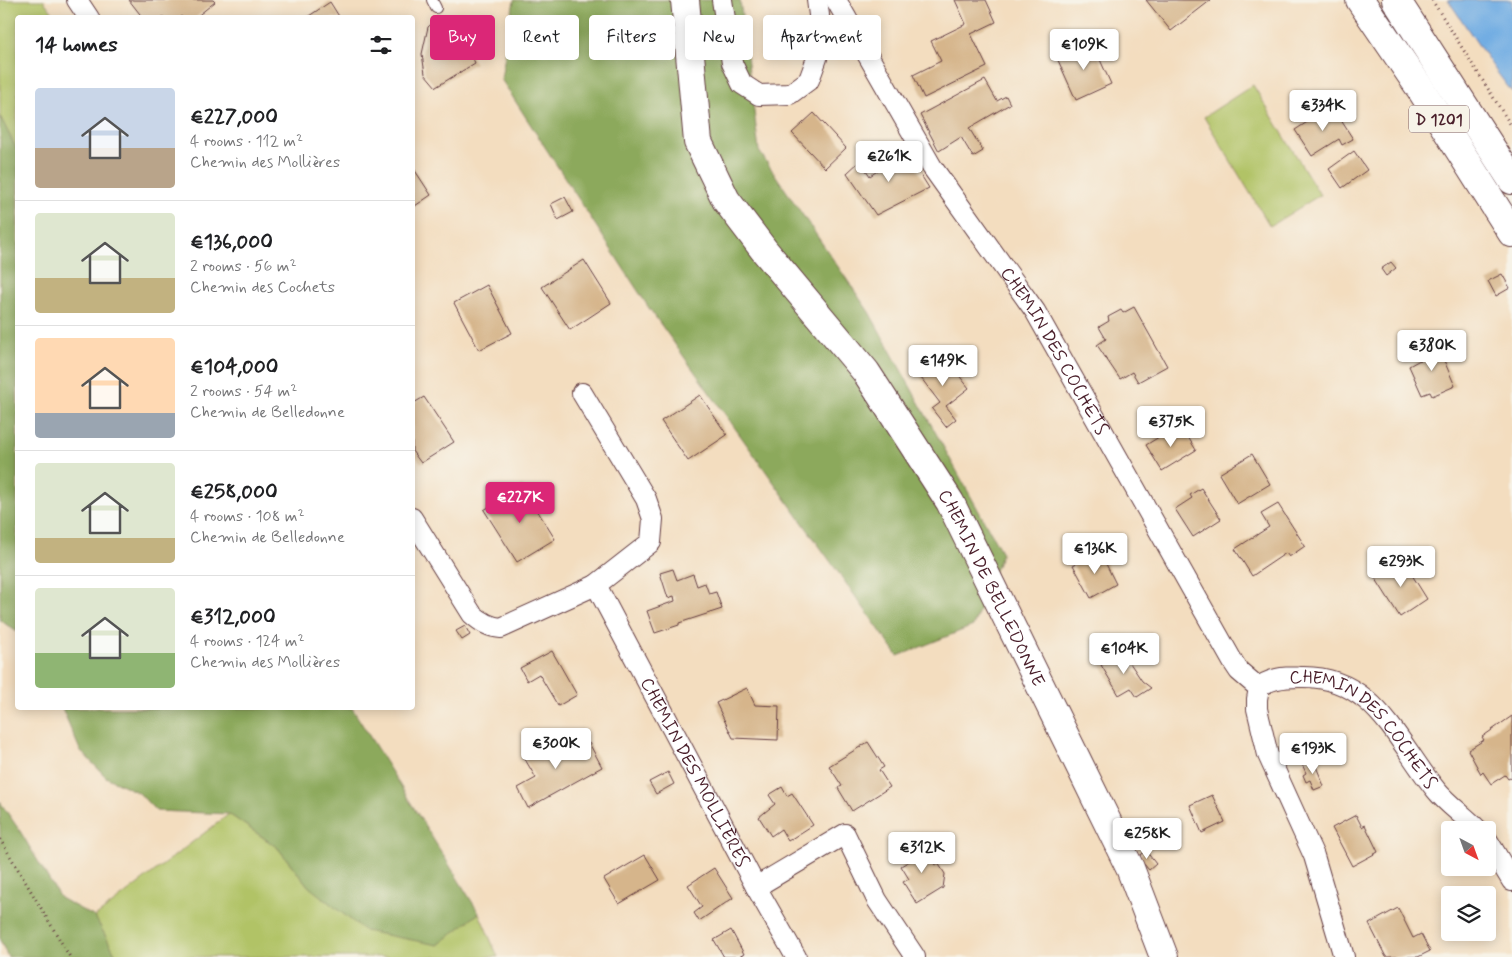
<!DOCTYPE html>
<html lang="en">
<head>
<meta charset="utf-8">
<style>
  body { margin:0; font-family:Mynerve,sans-serif; background:#f2f2f2; color:#202124; height:100vh; display:flex; flex-direction:column; font-size:19px; white-space:nowrap }
  * { box-sizing:border-box; margin:0 }
  p { font-size:16px; color:#757577 }
  .icon { flex:none; width:28px; height:28px; fill:none; stroke:currentColor; stroke-width:2; stroke-linecap:round; stroke-linejoin:round }
  .map { position:relative; flex:1; overflow:hidden }
  .sheet { position:absolute; left:15px; top:15px; width:400px; height:695px; display:flex; flex-direction:column; background:#fff; border-radius:5px; box-shadow:0 2px 12px #0003 }
  .sheet>* { flex:none }
  .top-card { position:absolute; left:430px; top:15px; width:475px; height:45px; display:flex; gap:10px }
  .needle { width:32px; rotate:139deg }
  .buttons { position:absolute; left:1441px; top:821px; display:grid; gap:10px }
  .buttons a { display:grid; place-items:center; width:55px; height:55px; border-radius:5px; background:#fff; box-shadow:0 2px 12px #0003; font-size:25px }
  .price { position:absolute; translate:-50% -42px; padding:0 11px; border-radius:5px; background:#fff; color:#222; font-size:16px; line-height:32px; filter:drop-shadow(0 1px 2px #0008) }
  .price::after { content:''; position:absolute; left:50%; top:30px; width:15px; height:11px; margin-left:-8px; background:inherit; clip-path:polygon(0 0,100% 0,50% 100%) }
  .price.selected { background:#db2777; color:#fff }
  ul { padding:0; list-style:none }
  li { display:flex; align-items:center; gap:15px; height:125px; padding:0 20px }
  li+li { border-top:1px solid #e0e0e0 }
  li span { display:grid; place-items:center; flex:none; width:140px; height:100px; border-radius:5px; color:#555 }
  li>.icon { margin-inline-start:auto }
  span .icon { width:60px; height:60px; fill:#fffc; stroke-width:1 }
  li b { font-size:21px }
  h2 { display:flex; justify-content:space-between; align-items:center; height:60px; padding:0 20px; font-size:21px }
  .chip { padding:0 18px; border-radius:5px; background:#fff; box-shadow:0 2px 12px #0003; font-size:18px; line-height:45px }
  .chip.selected { background:#db2777; color:#fff }
  .map>svg:first-child { display:block }
  .green { fill:#b1c366; stroke:#7e7148 }
  .forest { fill:#8ca95b; stroke:#6b6443 }
  .water { fill:#72ade3; stroke:#5e6687 }
  .building { fill:#d6b58b }
  .lines { fill:none; stroke-linecap:round; stroke-linejoin:round }
  .service-casing { stroke:#633c41; stroke-width:12 }
  .minor-casing { stroke:#633c41; stroke-width:22 }
  .secondary-casing { stroke:#633c41; stroke-width:30 }
  .primary-casing { stroke:#633c41; stroke-width:30 }
  .path { stroke:#633c41; stroke-width:3; stroke-dasharray:1 4; stroke-linecap:butt }
  .service { stroke:#fff; stroke-width:10 }
  .minor { stroke:#fff; stroke-width:20 }
  .secondary { stroke:#fff; stroke-width:28 }
  .primary { stroke:#fff; stroke-width:28 }
  .labels { text-anchor:middle; stroke-width:4; stroke-linejoin:round; paint-order:stroke }
  .shield { fill:#f7f3e8; stroke:#7e5f64; stroke-width:1 }
  .shield-label { font-size:16px; font-weight:bold; fill:#4a1f2b }
  .street-label { font-size:18px; fill:#4a1f2b; stroke:#f7f3e8 }
</style>
</head>
<body>
<div class="map">
<svg width="1512" height="957" viewBox="0 0 1512 957">
  <rect width="100%" height="100%" fill="#f7f3e8"/>
  <filter id="ink" filterUnits="userSpaceOnUse"><feTurbulence type="fractalNoise" baseFrequency=".02" numOctaves="2"/><feDisplacementMap in="SourceGraphic" scale="10" xChannelSelector="R" yChannelSelector="G"/><feConvolveMatrix kernelMatrix="1 2 1 2 8 2 1 2 1" color-interpolation-filters="sRGB"/></filter>
  <filter id="wash" filterUnits="userSpaceOnUse"><feTurbulence type="fractalNoise" baseFrequency=".0096" numOctaves="4" result="noise"/><feDisplacementMap in="SourceGraphic" scale="20" xChannelSelector="R" yChannelSelector="G"/><feGaussianBlur stdDeviation="1.12" result="paint"/><feColorMatrix in="noise" values="0 0 0 0 0 0 0 0 0 0 0 0 0 0 0 0 0 1.4 0 .05"/><feComposite in="paint" operator="in"/></filter>
  <g filter="url(#wash)">
    <rect width="100%" height="100%" fill="#f3ddbf"/>
    <g class="green">
      <path d="M0,0H43L56,17L18,18L17,152L0,116Z"/>
      <path d="M1253,85L1320,195L1270,226L1204,117Z"/>
      <path d="M229,814L277,847L309,887L438,945L479,913L498,957H117L95,917Z"/>
    </g>
    <g class="forest">
      <path d="M514,0H740L759,151L869,312L1002,553L973,626L898,656L649,308L501,79Z"/>
      <path d="M0,116L18,152L17,632L0,620Z"/>
      <path d="M62,708H352L479,913L438,945L365,931L309,887L277,847L229,814L156,811L139,793L106,777L80,750Z"/>
      <path d="M0,802L20,831L60,898L95,917L117,957H8L0,940Z"/>
    </g>
    <path class="water" d="M1448,0H1512V92L1496,71Z"/>
    <g id="blocks">
      <g class="building">
        <path d="M129,0H213L215,2L195,18H182L181,16L179,18H143Z"/>
        <path d="M955,0H986L996,22L971,34L987,67L924,98L913,75L941,61L931,41L966,24Z"/>
        <path d="M1146,0H1211L1171,31Z"/>
        <path d="M330,2L340,18H306Z"/>
        <path d="M437,19L460,31L475,63L436,87L425,74L422,54L428,27Z"/>
        <path d="M1092,42L1111,84L1076,100L1057,58Z"/>
        <path d="M985,80L997,101L1006,96L1010,104L969,128L983,151L973,157L961,137L939,151L920,115Z"/>
        <path d="M1332,106L1353,139L1342,145L1339,139L1312,156L1295,130Z"/>
        <path d="M814,113L846,148L825,168L792,133Z"/>
        <path d="M906,151L929,188L876,215L847,173L860,161L870,176Z"/>
        <path d="M1354,151L1367,170L1342,188L1329,169Z"/>
        <path d="M412,166L431,195L412,208Z"/>
        <path d="M565,197L573,212L558,220L551,204Z"/>
        <path d="M584,260L611,303L570,330L542,287Z"/>
        <path d="M1391,262L1396,268L1386,276L1381,269Z"/>
        <path d="M1502,274L1510,288L1496,296L1488,281Z"/>
        <path d="M487,285L512,333L479,350L454,303Z"/>
        <path d="M1134,307L1167,366L1138,382L1132,372L1120,379L1097,345L1106,339L1099,327L1109,321L1108,317L1121,310L1123,313Z"/>
        <path d="M1436,342L1455,386L1432,396L1430,392L1422,395L1409,366L1427,356L1424,348Z"/>
        <path d="M942,354L969,388L946,406L956,419L946,427L932,409L940,403L918,374Z"/>
        <path d="M700,395L727,435L688,461L661,421Z"/>
        <path d="M424,397L454,442L421,463L412,451V404Z"/>
        <path d="M1180,424L1196,450L1162,471L1146,445Z"/>
        <path d="M1252,454L1270,484L1237,504L1219,474Z"/>
        <path d="M522,486L555,539L517,562L484,510Z"/>
        <path d="M1201,488L1221,519L1193,537L1175,509L1192,498L1190,495Z"/>
        <path d="M1278,504L1305,546L1289,557L1286,553L1252,576L1235,549L1269,527L1261,514Z"/>
        <path d="M1100,552L1116,584L1091,598L1073,565Z"/>
        <path d="M1402,559L1427,599L1400,617L1374,576Z"/>
        <path d="M673,569L677,580L693,574L697,586L705,583L709,594L716,592L722,609L679,623V625L655,633L647,611L675,601L674,596L668,598L660,573Z"/>
        <path d="M465,626L470,635L462,640L456,631Z"/>
        <path d="M552,651L577,695L558,706L539,674L527,681L520,668Z"/>
        <path d="M1122,651L1142,681L1151,688L1137,697L1131,688L1119,695L1101,665Z"/>
        <path d="M747,688L755,705L779,706L778,740L733,738L716,703Z"/>
        <path d="M1512,716V777L1508,779L1505,775L1491,784L1483,772L1481,774L1468,750L1484,740L1482,737Z"/>
        <path d="M557,737L567,755L589,743L602,767L528,808L518,788L536,778L523,756Z"/>
        <path d="M868,742L884,767L879,770L890,787L852,811L838,788L842,786L829,766Z"/>
        <path d="M1313,759L1324,786L1314,790L1310,780L1306,782L1303,775L1306,773L1302,764Z"/>
        <path d="M668,772L674,784L656,794L649,782Z"/>
        <path d="M782,787L787,796L792,793L813,825L788,841L781,829L771,836L759,817L775,804L769,795Z"/>
        <path d="M1212,795L1225,822L1202,833L1190,805Z"/>
        <path d="M1356,815L1362,827L1365,825L1378,852L1352,866L1332,828Z"/>
        <path d="M920,842L935,865L938,863L945,874L943,888L917,904L903,882L909,879L901,866L911,860L905,850Z"/>
        <path d="M1146,851L1156,864L1149,870L1138,857Z"/>
        <path d="M645,855L660,880L619,904L604,879Z"/>
        <path d="M714,868L733,898L699,921L694,913L702,907L688,885Z"/>
        <path d="M1398,908L1413,938L1421,934L1430,951L1418,957H1386L1369,924Z"/>
        <path d="M731,930L744,954L739,957H724L714,940Z"/>
      </g>
    </g>
  </g>
  <g filter="url(#ink)">
    <use href="#blocks" fill-opacity="0" stroke="#633c41" stroke-width="1"/>
    <g class="lines">
      <g class="service-casing">
        <path id="service" d="M432,0L436,8"/>
      </g>
      <g class="minor-casing">
        <g id="minor">
          <path d="M77,0L89,18"/>
          <path d="M722,0L732,63L742,84L759,95L790,94L809,80L817,58L819,15L817,0"/>
          <path id="s1" d="M836,0L932,167L1035,311L1233,662L1239,671L1259,688"/>
          <path d="M582,393L646,499L653,519L651,542L596,585"/>
          <path id="s2" d="M412,518L472,614C481,622 489,627 501,628L596,585L756,887L796,957"/>
          <path id="s3" d="M1259,688C1269,678 1285,677 1299,677C1374,674 1396,741 1436,790C1448,805 1465,816 1478,830"/>
          <path d="M1259,688L1257,699V709L1268,755L1314,856L1344,957"/>
          <path d="M1488,841L1512,881"/>
          <path d="M756,887L845,834L877,900L915,957"/>
        </g>
      </g>
      <g class="secondary-casing">
        <g id="secondary">
          <path id="s4" d="M685,0L698,142L726,200L764,250L866,372L950,502L1130,868L1164,957"/>
        </g>
      </g>
      <g class="primary-casing">
        <g id="primary">
          <path d="M1360,0L1420,88L1512,233"/>
          <path d="M1396,0L1512,180"/>
        </g>
      </g>
      <g class="path">
        <path d="M1432,0L1512,127"/>
        <path d="M0,839L70,957"/>
      </g>
      <use href="#service" class="service"/>
      <use href="#minor" class="minor"/>
      <use href="#secondary" class="secondary"/>
      <use href="#primary" class="primary"/>
    </g>
  </g>
  <g class="labels">
    <rect class="shield" x="1409" y="105.5" width="60" height="27" rx="4"/>
    <g class="shield-label">
      <text x="1439" y="125">D 1201</text>
    </g>
    <g class="street-label">
      <text dy="6" stroke="none"><textPath href="#s1" startOffset="414">CHEMIN DES COCHETS</textPath></text>
      <text dy="6" stroke="none"><textPath href="#s4" startOffset="679">CHEMIN DE BELLEDONNE</textPath></text>
      <text dy="6" stroke="none"><textPath href="#s3" startOffset="129">CHEMIN DES COCHETS</textPath></text>
      <text dy="6" stroke="none"><textPath href="#s2" startOffset="462">CHEMIN DES MOLLIÈRES</textPath></text>
    </g>
  </g>
</svg>
<div class="buttons">
<a><svg class="needle" viewBox="-14 -14 28 28"><path d="M0-13l5 13h-10z" fill="#e53935"/><path d="M0 13l5-13h-10z" fill="#757577"/></svg></a>
<a><svg class="icon" aria-label="layers" viewBox="0 0 24 24"><path d="M12 4l9 5-9 5-9-5zM3 14l9 5 9-5"/></svg></a>
</div>
<b class="price" style="left:1084px;top:71px">€109K</b>
<b class="price" style="left:1323px;top:132px">€334K</b>
<b class="price" style="left:889px;top:183px">€261K</b>
<b class="price" style="left:1432px;top:372px">€380K</b>
<b class="price" style="left:943px;top:387px">€149K</b>
<b class="price" style="left:1171px;top:448px">€375K</b>
<b class="price selected" style="left:520px;top:524px">€227K</b>
<b class="price" style="left:1095px;top:575px">€136K</b>
<b class="price" style="left:1401px;top:588px">€293K</b>
<b class="price" style="left:1124px;top:675px">€104K</b>
<b class="price" style="left:556px;top:770px">€300K</b>
<b class="price" style="left:1313px;top:775px">€193K</b>
<b class="price" style="left:1147px;top:860px">€258K</b>
<b class="price" style="left:922px;top:874px">€312K</b>
<div class="top-card">
<a class="chip selected">Buy</a>
<a class="chip">Rent</a>
<a class="chip">Filters</a>
<a class="chip">New</a>
<a class="chip">Apartment</a>
</div>
<section class="sheet">
<h2>14 homes<svg class="icon" aria-label="filters" viewBox="0 0 24 24"><path d="M4 7h16M4 17h16"/><circle cx="9" cy="7" r="2"/><circle cx="15" cy="17" r="2"/></svg></h2>
<ul>
<li><span style="background:linear-gradient(#c9d6e8 60%,#b9a48a 0)"><svg class="icon" aria-label="home" viewBox="0 0 24 24"><path d="M3 11l9-7 9 7M6 9v11h12V9"/></svg></span><div><b>€227,000</b><p>4 rooms · 112 m²</p><p>Chemin des Mollières</p></div></li>
<li><span style="background:linear-gradient(#dfe7d0 65%,#c2b280 0)"><svg class="icon" aria-label="home" viewBox="0 0 24 24"><path d="M3 11l9-7 9 7M6 9v11h12V9"/></svg></span><div><b>€136,000</b><p>2 rooms · 56 m²</p><p>Chemin des Cochets</p></div></li>
<li><span style="background:linear-gradient(#ffd9b3 75%,#9aa5b1 0)"><svg class="icon" aria-label="home" viewBox="0 0 24 24"><path d="M3 11l9-7 9 7M6 9v11h12V9"/></svg></span><div><b>€104,000</b><p>2 rooms · 54 m²</p><p>Chemin de Belledonne</p></div></li>
<li><span style="background:linear-gradient(#dfe7d0 75%,#c2b280 0)"><svg class="icon" aria-label="home" viewBox="0 0 24 24"><path d="M3 11l9-7 9 7M6 9v11h12V9"/></svg></span><div><b>€258,000</b><p>4 rooms · 108 m²</p><p>Chemin de Belledonne</p></div></li>
<li><span style="background:linear-gradient(#dfe7d0 65%,#8fb573 0)"><svg class="icon" aria-label="home" viewBox="0 0 24 24"><path d="M3 11l9-7 9 7M6 9v11h12V9"/></svg></span><div><b>€312,000</b><p>4 rooms · 124 m²</p><p>Chemin des Mollières</p></div></li>
</ul>
</section>
</div>
</body>
</html>
